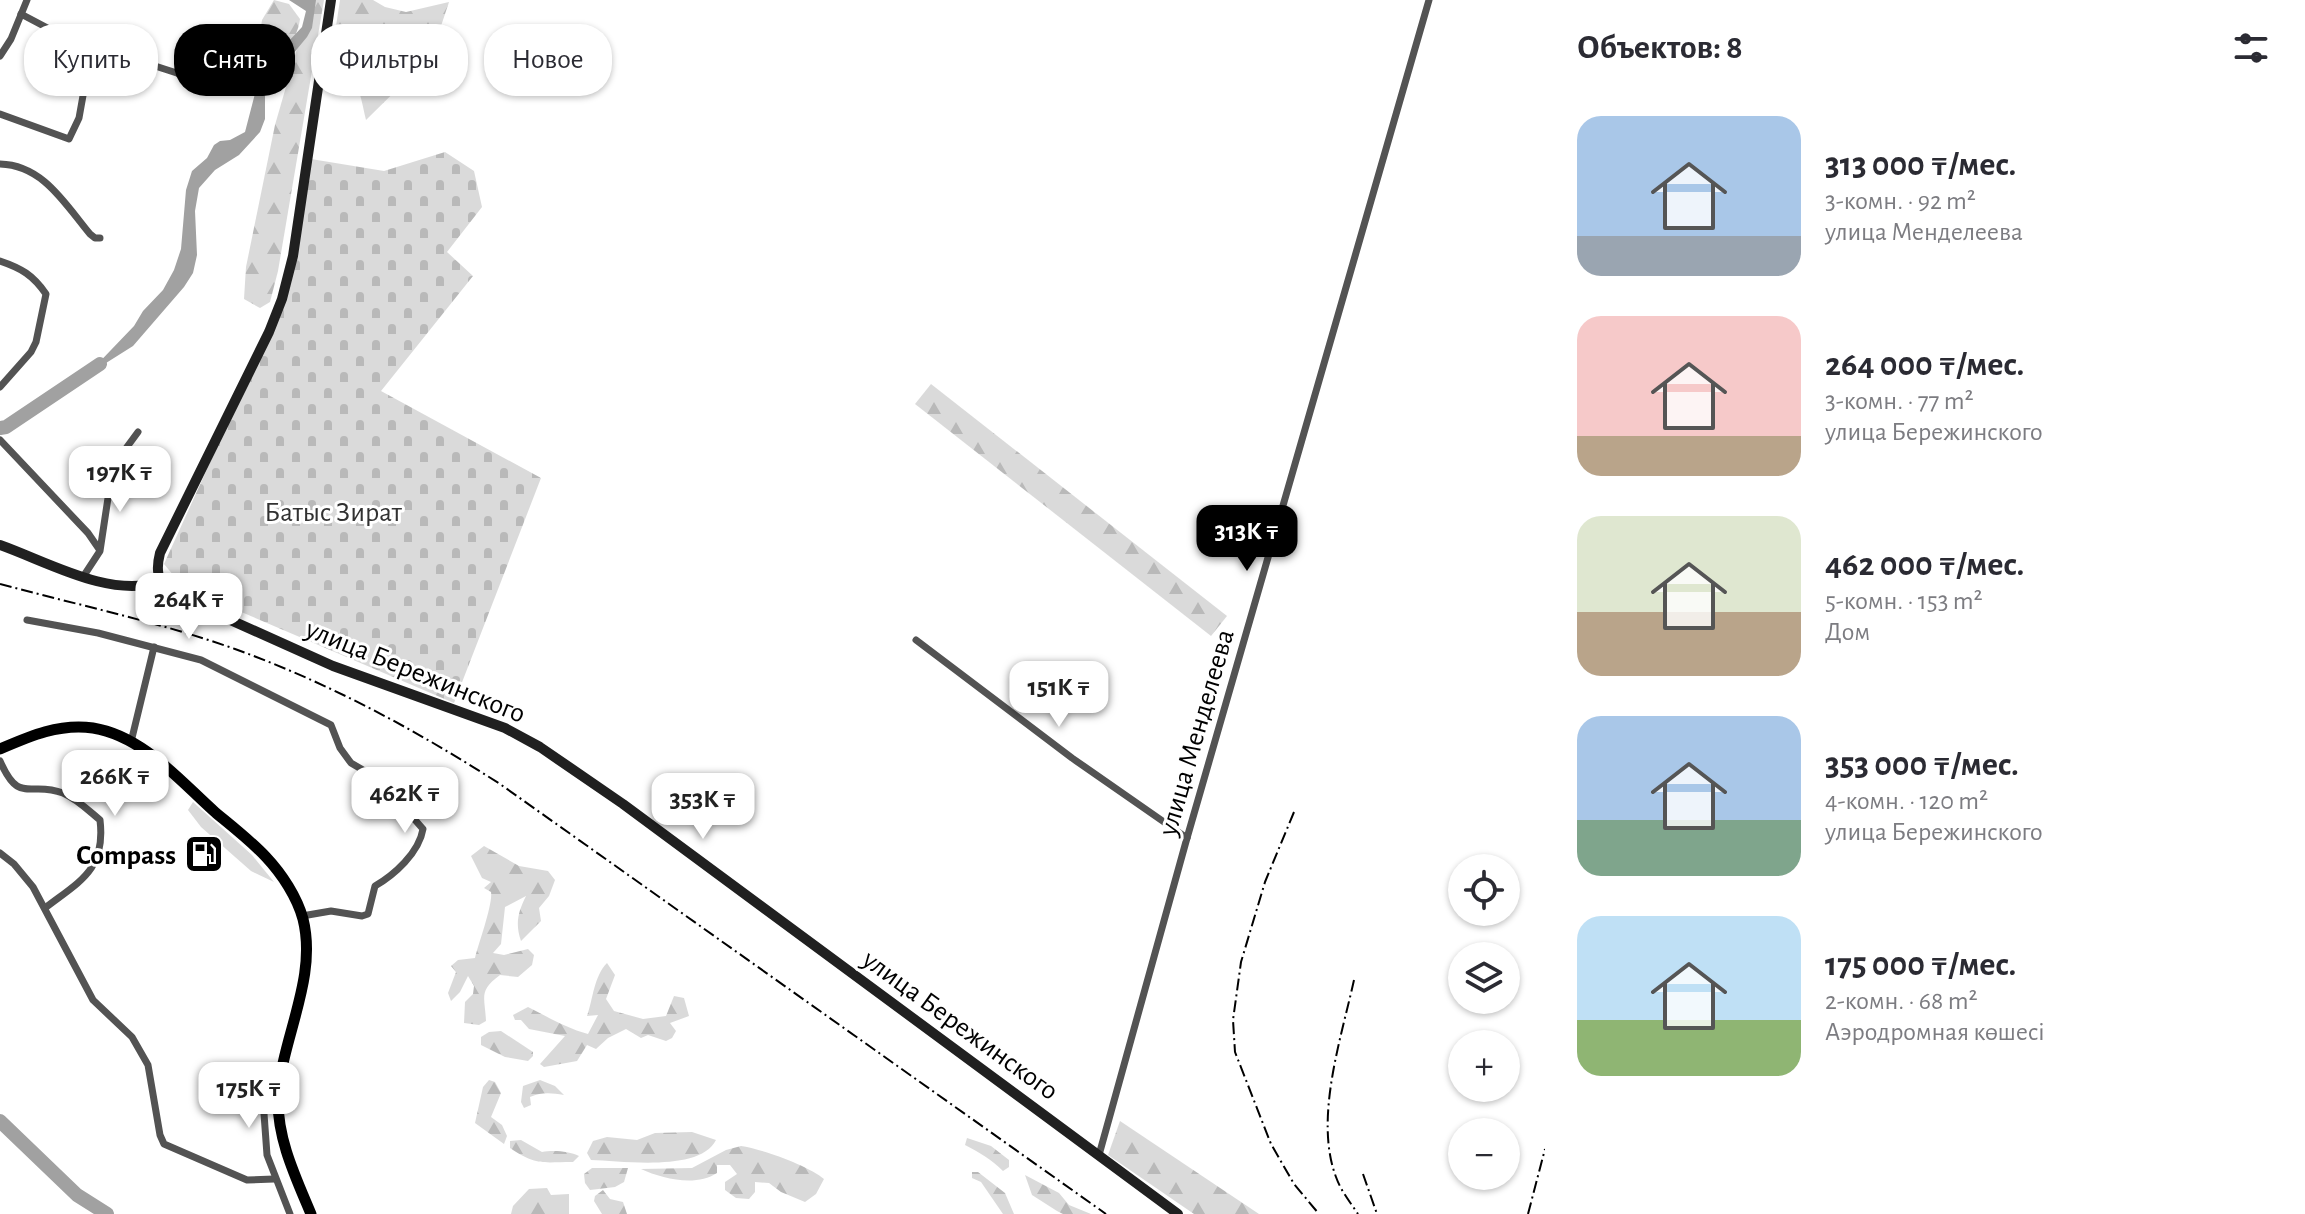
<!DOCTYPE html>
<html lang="ru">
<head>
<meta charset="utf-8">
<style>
  body { margin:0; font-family:"Alegreya Sans",sans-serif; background:#f2f2f3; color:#2b2b33; height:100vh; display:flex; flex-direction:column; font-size:30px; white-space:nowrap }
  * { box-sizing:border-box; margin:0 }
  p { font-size:26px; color:#7c7c81 }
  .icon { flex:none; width:44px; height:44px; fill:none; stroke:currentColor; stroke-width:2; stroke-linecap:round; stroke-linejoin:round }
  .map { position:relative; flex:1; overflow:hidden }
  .sheet { display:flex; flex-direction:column; background:#fff; width:760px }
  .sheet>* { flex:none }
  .banner { position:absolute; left:24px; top:24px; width:760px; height:72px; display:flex; gap:16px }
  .controls { position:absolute; left:1448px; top:854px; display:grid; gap:16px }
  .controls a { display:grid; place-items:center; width:72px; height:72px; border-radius:50%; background:#fff; box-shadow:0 2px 6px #0004; font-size:40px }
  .price { position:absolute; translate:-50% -68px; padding:0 18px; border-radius:16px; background:#fff; color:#222; font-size:26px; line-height:52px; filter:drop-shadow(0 2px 4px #0008) }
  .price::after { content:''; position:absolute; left:50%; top:48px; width:24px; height:18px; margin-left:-12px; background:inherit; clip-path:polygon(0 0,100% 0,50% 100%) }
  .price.on { background:#000; color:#fff }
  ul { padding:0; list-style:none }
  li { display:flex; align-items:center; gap:24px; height:200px; padding:0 32px }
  li span { display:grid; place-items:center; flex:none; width:224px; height:160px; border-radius:24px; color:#555 }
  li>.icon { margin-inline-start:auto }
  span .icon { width:96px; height:96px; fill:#fffc; stroke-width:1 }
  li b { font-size:34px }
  h2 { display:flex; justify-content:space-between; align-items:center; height:96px; padding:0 32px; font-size:34px }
  .pill { padding:0 28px; border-radius:32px; background:#fff; box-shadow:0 2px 6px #0004; font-size:28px; line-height:72px }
  .pill.on { background:#000; color:#fff }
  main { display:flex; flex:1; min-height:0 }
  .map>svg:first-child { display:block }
  .green { fill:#dadada }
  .forest { fill:url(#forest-firs) }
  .cemetery { fill:url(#cemetery-stones) }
  .water { fill:#a1a1a1 }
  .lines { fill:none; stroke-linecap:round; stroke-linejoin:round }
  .river { stroke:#a1a1a1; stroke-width:14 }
  .minor { stroke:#535353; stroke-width:7 }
  .secondary { stroke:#202020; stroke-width:10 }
  .primary { stroke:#000; stroke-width:11 }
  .rail { stroke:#000; stroke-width:2; stroke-dasharray:12 4 2 4; stroke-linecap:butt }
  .labels { text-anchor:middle; stroke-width:6; stroke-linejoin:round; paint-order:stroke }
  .park-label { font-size:28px; fill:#313131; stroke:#fff }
  .street-label { font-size:28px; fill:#000; stroke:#fff }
  .poi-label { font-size:28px; font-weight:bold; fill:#000; stroke:#fff; text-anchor:end }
</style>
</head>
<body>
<main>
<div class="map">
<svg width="1545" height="1214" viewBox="0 0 1545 1214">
  <defs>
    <pattern id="forest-firs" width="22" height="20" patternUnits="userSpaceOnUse" patternTransform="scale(2)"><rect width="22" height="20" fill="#dadada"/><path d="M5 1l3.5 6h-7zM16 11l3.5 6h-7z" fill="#b9b9b9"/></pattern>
    <pattern id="cemetery-stones" width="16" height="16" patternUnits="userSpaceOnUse" patternTransform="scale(2)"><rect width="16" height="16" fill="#dadada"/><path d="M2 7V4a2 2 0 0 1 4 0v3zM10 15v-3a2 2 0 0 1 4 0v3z" fill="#b9b9b9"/></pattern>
  </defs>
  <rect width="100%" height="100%" fill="#fff"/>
  <path class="green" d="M193,802L252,855L274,882L251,871L201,827L188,810Z"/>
  <g class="forest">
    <path d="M274,0L289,4L300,19C297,41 285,50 266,62L257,52L262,20Z"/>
    <path d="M311,0H324L278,271L270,302L260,308L244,299L246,267L275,125Z"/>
    <path d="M340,0H373L385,7L406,12L449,2L431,56L366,120C359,89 359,78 331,59Z"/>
    <path d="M931,384L1227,616L1211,636L915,404Z"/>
    <path d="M484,846L519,866L548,871L555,880L549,896L539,908L541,921L521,941C515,924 518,912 526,896L505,907L501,944L493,953L504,955L528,949L534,955L532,965L518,977L500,975C478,991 485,997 486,1021L479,1025L464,1023L465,1002L473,994L474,986L468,976L460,992L451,1001L448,993L456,972L451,966L458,960L475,958C479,942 493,904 491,892L484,888L491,882L482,878L471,856Z"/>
    <path d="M607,963L615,975L606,999L614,1011L643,1019L666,1016L674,996L684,998L689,1016L670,1023L676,1031L672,1038L666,1041L648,1035L641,1038L626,1029L608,1038L596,1049L587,1045L577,1061L544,1067L540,1064L565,1036L529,1029L521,1020H515L513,1015L528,1007C548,1017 566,1028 588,1034L598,1015L587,1016C593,999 594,976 607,963Z"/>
    <path d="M501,1031L533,1052V1056L528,1061L505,1057L481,1045V1037L489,1032Z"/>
    <path d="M489,1080L495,1082L501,1093L491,1117L502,1125L507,1136L504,1144L475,1123L483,1087Z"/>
    <path d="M540,1080L555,1086L564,1095C551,1093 542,1092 530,1097L531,1105L524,1108L521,1102L523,1086Z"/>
    <path d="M1120,1121L1259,1214H1194L1108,1155Z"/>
    <path d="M692,1132L716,1140C700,1172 624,1161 591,1160L587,1153L593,1141L607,1137L637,1140L655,1133Z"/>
    <path d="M967,1138L991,1146L1009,1160V1167L1003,1171C992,1160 979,1152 965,1145Z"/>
    <path d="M521,1140L542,1152C553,1150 569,1151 579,1156L573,1162C541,1162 537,1166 510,1148V1141Z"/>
    <path d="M741,1146C762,1149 809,1166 824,1179L816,1194L805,1202L781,1192L769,1183L755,1182V1192L749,1199L736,1198L725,1190V1182L737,1174L730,1165H717V1173C696,1187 663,1179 641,1169L692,1168L726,1150Z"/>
    <path d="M592,1168H628L624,1182L615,1187L590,1190L585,1183L584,1174Z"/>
    <path d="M972,1172H978L1005,1193L1014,1214H1003L981,1182L972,1178Z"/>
    <path d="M1025,1175L1059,1193L1069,1205L1091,1214H1063L1057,1211L1032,1195Z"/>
    <path d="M547,1188L551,1195L569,1194V1214H511L513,1206L529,1189Z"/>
    <path d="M603,1190L610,1199L623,1202L627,1214H602L594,1201L595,1196Z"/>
  </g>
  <path class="cemetery" d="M445,152L474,171L482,207L447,252L473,276L381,391L541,478L454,703L183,587L164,564L291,284L311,159L384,171Z"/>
  <path class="water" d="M289,0H316L312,28L307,37L269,83L265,93V119L260,132L239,155L215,170L199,188L195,211L197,255L193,273L184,287L133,346L87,375L134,326L143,311L163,290L174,270L181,249L186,190L192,171L207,158L214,145L220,141L230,140L245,132L258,82L273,58L302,27L306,11Z"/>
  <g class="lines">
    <g class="river">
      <path d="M0,428L6,427L100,364"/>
      <path d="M0,1121L77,1195L107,1214"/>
    </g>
    <g class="minor">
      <path d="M21,14L91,51L125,47L152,65L183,75"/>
      <path d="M0,56L11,39L27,0"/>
      <path d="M0,114L69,139L79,118L91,51"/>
      <path d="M0,164C43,165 65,204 90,234L95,238H100"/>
      <path d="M0,261C21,268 33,275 46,294L36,342L31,352L0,387"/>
      <path d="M0,440L88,533L99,549"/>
      <path d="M83,577L100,551L108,498L124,451L138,432"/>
      <path d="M27,620L98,633L201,660L331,725L340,748L351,763L380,780L423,829C419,853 394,875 375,886L368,914L362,916L331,911L302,916"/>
      <path d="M916,640L1072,758L1187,838"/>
      <path d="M131,742L154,647"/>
      <path d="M0,761C20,806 29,780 63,793C77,799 88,810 100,820C106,870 80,881 45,908"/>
      <path d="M0,853L14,864L33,887L93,1000L132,1037L148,1065L160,1135L164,1144L247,1180L274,1179"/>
      <path d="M283,1065C271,1070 265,1073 262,1086L267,1155L290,1214"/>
      <path d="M1099,1155L1187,838L1429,0"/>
    </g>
    <g class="secondary">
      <path d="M331,0L293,256L282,299L269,332L160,553C156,569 157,579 168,592L333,666L505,728L540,747L623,804L1178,1214"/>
      <path d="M0,545C48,562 109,598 159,582"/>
    </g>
    <path class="primary" d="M0,749C30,736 60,723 93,728C143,736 180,781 216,813C233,827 251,841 266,857C282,874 297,897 303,919C318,979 281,1039 278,1098C277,1139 296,1178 311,1214"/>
    <g class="rail">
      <path d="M0,584C78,605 159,622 235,649C329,683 416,730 500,784L1106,1214"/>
      <path d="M1294,812L1265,882L1241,962L1233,1020L1235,1052L1271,1144L1294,1184L1319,1214"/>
      <path d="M1354,980C1341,1039 1314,1119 1336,1177C1341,1191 1350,1202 1358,1214"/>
      <path d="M1363,1174L1377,1214"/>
      <path d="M1528,1214L1545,1149"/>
    </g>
  </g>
  <defs>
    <g id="fuel-square" transform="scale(2)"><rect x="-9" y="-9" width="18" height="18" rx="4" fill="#000" stroke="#fff"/><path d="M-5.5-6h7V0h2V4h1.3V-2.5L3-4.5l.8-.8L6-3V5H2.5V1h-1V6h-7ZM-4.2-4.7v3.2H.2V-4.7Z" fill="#fff"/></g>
  </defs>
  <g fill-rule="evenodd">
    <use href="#fuel-square" x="204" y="854"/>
  </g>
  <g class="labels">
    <g class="park-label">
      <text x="333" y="521">Батыс Зират</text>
    </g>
    <g class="street-label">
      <text transform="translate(416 670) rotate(22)" y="10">улица Бережинского</text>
      <text transform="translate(1195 732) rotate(-74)" y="10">улица Менделеева</text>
      <text transform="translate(961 1024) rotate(36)" y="10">улица Бережинского</text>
    </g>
    <g class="poi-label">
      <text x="176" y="864">Compass</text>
    </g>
  </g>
</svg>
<div class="controls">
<a><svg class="icon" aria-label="locate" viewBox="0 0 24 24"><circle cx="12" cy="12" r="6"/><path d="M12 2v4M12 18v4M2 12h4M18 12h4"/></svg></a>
<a><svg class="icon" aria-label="layers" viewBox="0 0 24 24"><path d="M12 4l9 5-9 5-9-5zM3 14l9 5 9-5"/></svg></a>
<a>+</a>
<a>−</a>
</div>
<b class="price" style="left:120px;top:514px">197K ₸</b>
<b class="price on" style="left:1247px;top:573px">313K ₸</b>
<b class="price" style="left:189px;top:641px">264K ₸</b>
<b class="price" style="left:1059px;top:729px">151K ₸</b>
<b class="price" style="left:115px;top:818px">266K ₸</b>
<b class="price" style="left:405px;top:835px">462K ₸</b>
<b class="price" style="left:703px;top:841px">353K ₸</b>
<b class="price" style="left:249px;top:1130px">175K ₸</b>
<div class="banner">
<a class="pill">Купить</a>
<a class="pill on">Снять</a>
<a class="pill">Фильтры</a>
<a class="pill">Новое</a>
</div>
</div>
<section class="sheet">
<h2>Объектов: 8<svg class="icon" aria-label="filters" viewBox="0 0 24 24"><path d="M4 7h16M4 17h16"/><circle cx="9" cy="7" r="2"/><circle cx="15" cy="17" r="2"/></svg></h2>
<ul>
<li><span style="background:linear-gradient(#a9c7e8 75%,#9aa5b1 0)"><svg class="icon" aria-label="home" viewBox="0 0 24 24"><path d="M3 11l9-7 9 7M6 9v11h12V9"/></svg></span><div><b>313 000 ₸/мес.</b><p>3-комн. · 92 m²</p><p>улица Менделеева</p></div></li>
<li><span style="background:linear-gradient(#f6c9c9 75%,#b9a48a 0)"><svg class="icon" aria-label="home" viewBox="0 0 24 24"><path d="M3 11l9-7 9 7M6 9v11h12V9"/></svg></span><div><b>264 000 ₸/мес.</b><p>3-комн. · 77 m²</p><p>улица Бережинского</p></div></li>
<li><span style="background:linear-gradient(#dfe7d0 60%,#b9a48a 0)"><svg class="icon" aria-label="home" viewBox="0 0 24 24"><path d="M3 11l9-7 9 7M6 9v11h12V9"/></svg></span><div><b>462 000 ₸/мес.</b><p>5-комн. · 153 m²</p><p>Дом</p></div></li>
<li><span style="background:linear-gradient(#a9c7e8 65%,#7fa58c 0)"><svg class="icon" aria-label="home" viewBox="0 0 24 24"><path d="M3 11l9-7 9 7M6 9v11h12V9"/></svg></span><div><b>353 000 ₸/мес.</b><p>4-комн. · 120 m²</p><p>улица Бережинского</p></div></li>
<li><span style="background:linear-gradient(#bfe0f5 65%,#8fb573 0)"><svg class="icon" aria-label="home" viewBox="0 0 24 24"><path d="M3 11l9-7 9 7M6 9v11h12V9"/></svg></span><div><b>175 000 ₸/мес.</b><p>2-комн. · 68 m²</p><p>Аэродромная көшесі</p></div></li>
</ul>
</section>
</main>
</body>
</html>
